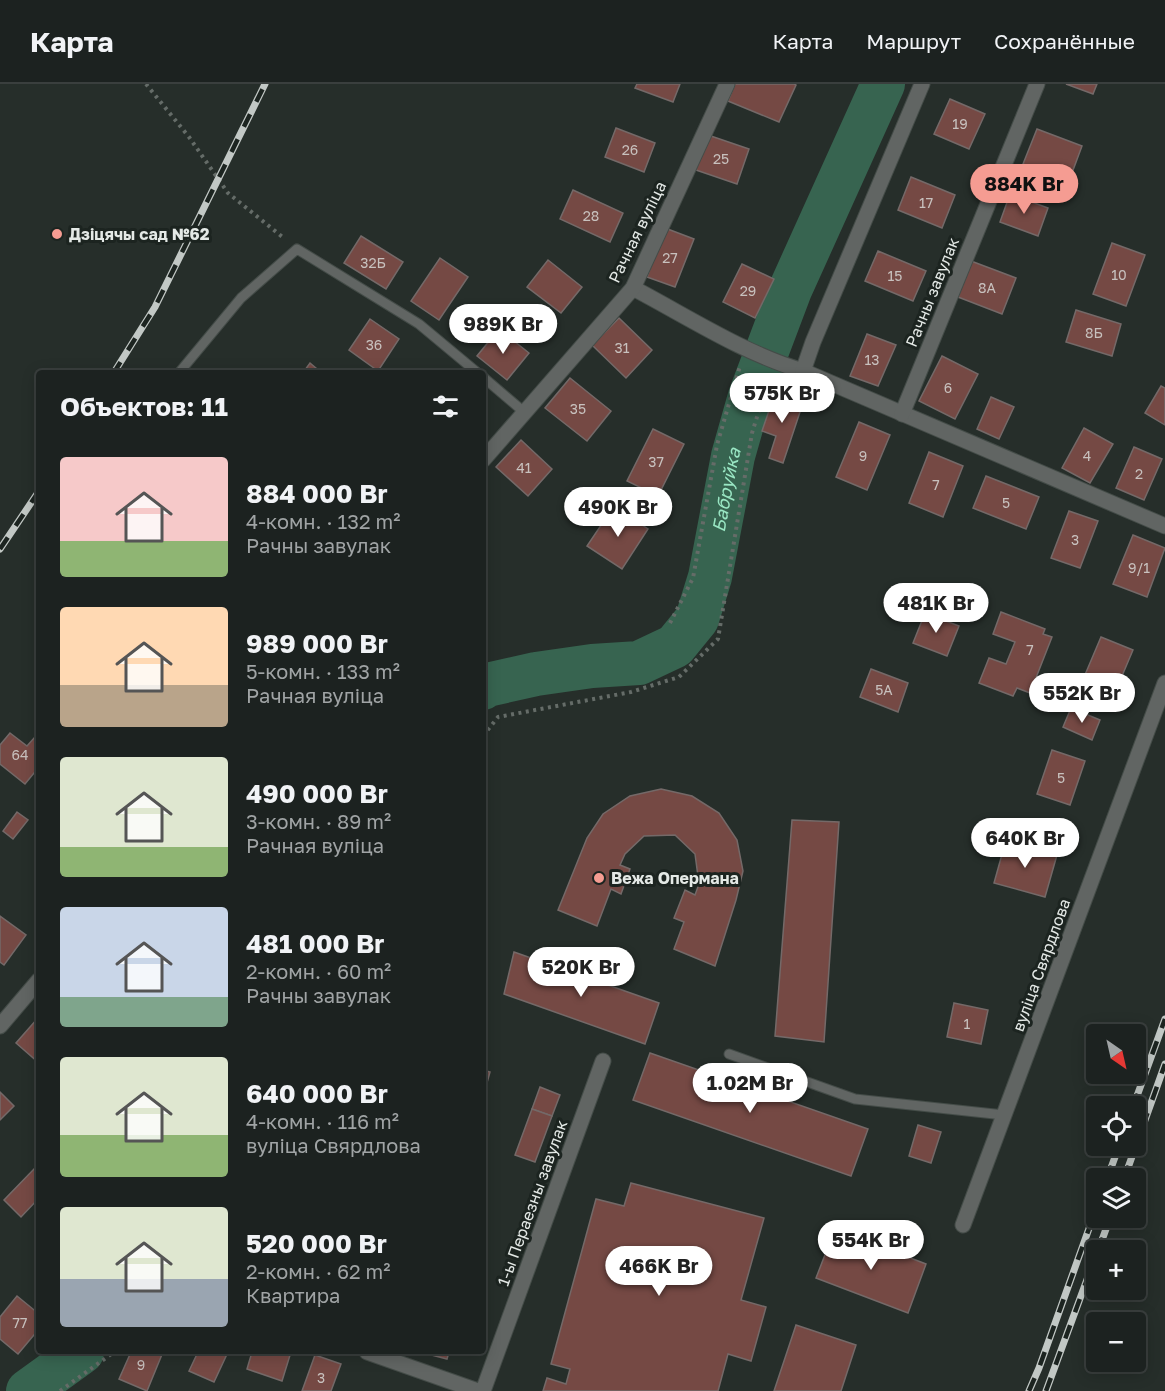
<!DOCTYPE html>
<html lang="ru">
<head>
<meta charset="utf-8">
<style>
  body { margin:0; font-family:"Golos Text",sans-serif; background:#292f2d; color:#f1f3f6; height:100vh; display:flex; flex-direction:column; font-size:22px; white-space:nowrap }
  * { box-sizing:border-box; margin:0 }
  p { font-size:20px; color:#a0a4a5 }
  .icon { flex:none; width:33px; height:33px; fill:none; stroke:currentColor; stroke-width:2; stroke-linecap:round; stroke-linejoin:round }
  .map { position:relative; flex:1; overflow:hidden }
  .drawer { position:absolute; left:36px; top:286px; width:450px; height:984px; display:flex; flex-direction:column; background:#1c2220; border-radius:6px; box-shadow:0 3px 15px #0003,0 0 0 2px #3a3f3e }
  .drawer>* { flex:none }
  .needle { width:39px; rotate:146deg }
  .fabs { position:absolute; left:1086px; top:940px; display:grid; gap:12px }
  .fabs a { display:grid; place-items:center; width:60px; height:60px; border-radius:6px; background:#1c2220; box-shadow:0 3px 15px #0003,0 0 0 2px #3a3f3e; font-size:30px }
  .price { position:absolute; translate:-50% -51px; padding:0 14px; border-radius:21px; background:#fff; color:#222; font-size:20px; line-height:39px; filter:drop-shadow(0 2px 3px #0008) }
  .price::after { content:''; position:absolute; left:50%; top:36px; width:18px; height:14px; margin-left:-9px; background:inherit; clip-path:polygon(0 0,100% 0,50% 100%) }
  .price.on { background:#f59c92; color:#111 }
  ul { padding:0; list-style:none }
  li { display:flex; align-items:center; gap:18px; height:150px; padding:0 24px }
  li span { display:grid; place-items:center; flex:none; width:168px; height:120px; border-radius:6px; color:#555 }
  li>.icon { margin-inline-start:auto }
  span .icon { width:72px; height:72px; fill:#fffc; stroke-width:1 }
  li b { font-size:26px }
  h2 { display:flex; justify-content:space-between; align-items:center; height:72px; padding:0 24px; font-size:26px }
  header { display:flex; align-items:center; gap:36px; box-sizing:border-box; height:84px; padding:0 30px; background:#1c2220; border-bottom:2px solid #3a3f3e }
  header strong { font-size:28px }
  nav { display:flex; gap:33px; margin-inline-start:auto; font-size:21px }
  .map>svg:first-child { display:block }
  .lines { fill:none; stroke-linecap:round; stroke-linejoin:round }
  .river { stroke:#376450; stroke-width:44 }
  .building { fill:#754944; stroke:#746968; stroke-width:1.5 }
  .service-casing { stroke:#444c48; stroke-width:11 }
  .minor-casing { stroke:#444c48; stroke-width:17 }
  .path { stroke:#656c68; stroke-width:4; stroke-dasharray:3 4.5; stroke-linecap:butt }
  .service { stroke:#616563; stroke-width:9 }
  .minor { stroke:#616563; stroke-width:15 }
  .rail-casing { stroke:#c2c8c5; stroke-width:7 }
  .rail { stroke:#1c2420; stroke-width:4.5; stroke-dasharray:14; stroke-linecap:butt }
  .poi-dot { fill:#f59c92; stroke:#1c2420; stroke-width:2 }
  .labels { text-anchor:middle; stroke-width:6; stroke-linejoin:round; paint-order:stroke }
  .number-label { font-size:14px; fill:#c8c1be }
  .street-label { font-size:16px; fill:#e4e9e6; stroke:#1c2420 }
  .poi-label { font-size:16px; font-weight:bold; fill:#e4e9e6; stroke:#1c2420; text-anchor:start }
  .water-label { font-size:18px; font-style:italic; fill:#99e6c3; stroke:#1c2420 }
</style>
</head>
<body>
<header>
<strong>Карта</strong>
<nav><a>Карта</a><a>Маршрут</a><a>Сохранённые</a></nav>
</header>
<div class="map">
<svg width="1165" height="1307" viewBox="0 0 1165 1307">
  <rect width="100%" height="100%" fill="#262e2a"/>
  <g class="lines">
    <g class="river">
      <path id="s1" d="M483,604L487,601L536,590L592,582L639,579L675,562L697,535L710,493L733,372L750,312L790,206L883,0"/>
      <path d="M28,1307L82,1268"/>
    </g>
  </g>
  <g class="building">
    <path d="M637,0H680L673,18L635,4Z"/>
    <path d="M735,0H794L796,1L779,38L728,17Z"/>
    <path d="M1066,0H1097L1093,10Z"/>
    <path d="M950,15L985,30L969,65L934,50Z"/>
    <path d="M616,44L655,59L644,88L605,73Z"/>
    <path d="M1037,45L1082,62L1069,97L1023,80Z"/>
    <path d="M705,50L749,65L737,100L693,85Z"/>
    <path d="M911,93L955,111L942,144L898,126Z"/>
    <path d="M573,106L623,129L610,158L560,135Z"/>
    <path d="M1010,110L1048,124L1038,152L1000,138Z"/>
    <path d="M665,144L694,155L675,203L647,193Z"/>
    <path d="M361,152L403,178L386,205L344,179Z"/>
    <path d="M1112,159L1145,171L1126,222L1093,210Z"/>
    <path d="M878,167L926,187L913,217L865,197Z"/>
    <path d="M440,174L468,193L439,236L411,217Z"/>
    <path d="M548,176L582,203L561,229L527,203Z"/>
    <path d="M971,177L1016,194L1002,230L958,213Z"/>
    <path d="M742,180L774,195L755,234L723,218Z"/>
    <path d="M1076,226L1121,240L1112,272L1066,258Z"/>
    <path d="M619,234L652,266L626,294L592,261Z"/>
    <path d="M370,235L399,255L378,287L349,266Z"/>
    <path d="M499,245L529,269L507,296L477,272Z"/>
    <path d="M867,250L896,261L878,302L850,292Z"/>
    <path d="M942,272L978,290L955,335L919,317Z"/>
    <path d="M310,279L323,290H302Z"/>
    <path d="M570,294L611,327L587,357L545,324Z"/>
    <path d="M1161,302L1165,304V341L1145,329Z"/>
    <path d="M775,309L803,319L783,379L769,374L776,352L762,347Z"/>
    <path d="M991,313L1014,323L999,355L977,345Z"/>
    <path d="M859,338L890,351L867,406L836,393Z"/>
    <path d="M1084,344L1113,360L1090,399L1062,384Z"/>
    <path d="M653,345L684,360L658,412L627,397Z"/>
    <path d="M521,356L552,385L528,412L496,383Z"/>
    <path d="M1134,363L1162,375L1144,416L1116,404Z"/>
    <path d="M929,368L963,382L943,433L909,419Z"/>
    <path d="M986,392L1039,413L1026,445L973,424Z"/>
    <path d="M614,422L648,445L622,485L587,462Z"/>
    <path d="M1069,427L1098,437L1080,484L1051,474Z"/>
    <path d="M1133,451L1165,464L1147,513L1113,500Z"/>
    <path d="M1001,528L1045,545L1043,550L1052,553L1030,609L1017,604L1013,612L979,599L989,574L1006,580L1015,558L993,550Z"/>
    <path d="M925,529L959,542L947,572L913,559Z"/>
    <path d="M1101,553L1133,566L1108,625L1076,612Z"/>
    <path d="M871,585L908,599L898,628L860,613Z"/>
    <path d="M1071,624L1100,636L1092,656L1063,643Z"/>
    <path d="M10,649L27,662L35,653L39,656V683L25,700L0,680V661Z"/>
    <path d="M1052,666L1085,677L1070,721L1037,710Z"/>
    <path d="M661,705L692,712L719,729L737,756L743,787L736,816L715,882L674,865L684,838L674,834L685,806L695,811L699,800L695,770L675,751L644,752L625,770L620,781L630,785L621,810L611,805L597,842L558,826L587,754L603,730L630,712Z"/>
    <path d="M17,728L28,736L13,755L3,747Z"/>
    <path d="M792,736L839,738L824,958L775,952Z"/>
    <path d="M1006,756L1057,771L1045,813L994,799Z"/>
    <path d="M0,832L26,851L4,881L0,878Z"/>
    <path d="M514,868L659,919L645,960L504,910Z"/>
    <path d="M954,919L988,926L981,960L947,953Z"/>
    <path d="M37,935L39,937V979L16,959Z"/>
    <path d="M650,969L868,1045L851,1092L633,1016Z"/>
    <path d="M483,986L490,988L483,1013Z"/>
    <path d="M540,1003L560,1011L552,1032L532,1025Z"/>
    <path d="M0,1008L14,1022L0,1036Z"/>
    <path d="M532,1025L552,1032L535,1078L515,1071Z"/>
    <path d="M918,1041L941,1048L931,1079L909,1072Z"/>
    <path d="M34,1085L39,1090V1114L21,1133L4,1116Z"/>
    <path d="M631,1099L764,1134L741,1216L766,1223L751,1277L728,1270L718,1307H543L547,1294L566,1300L570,1285L551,1280L596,1115L624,1122Z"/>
    <path d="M835,1145L926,1180L908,1229L816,1194Z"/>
    <path d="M17,1212L39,1230V1245L18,1270L0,1255V1233Z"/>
    <path d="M796,1241L856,1261L841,1307H774Z"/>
    <path d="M131,1268H163L147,1307L119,1295Z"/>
    <path d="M198,1268H228L214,1298L189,1287Z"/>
    <path d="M252,1268H291L282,1297L247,1285Z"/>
    <path d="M420,1268H449L447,1275Z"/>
    <path d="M315,1271L341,1280L331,1307H302Z"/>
  </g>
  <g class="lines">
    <g class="service-casing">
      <g id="service">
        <path d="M178,290L241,214L297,165L419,240L479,290"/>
        <path d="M483,293L524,328"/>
        <path d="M729,970L855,1015L1004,1031"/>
      </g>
    </g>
    <g class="minor-casing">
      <g id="minor">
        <path d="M633,204C688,233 743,269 803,287L1165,442"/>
        <path d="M803,287L813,258L922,0"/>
        <path d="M902,330L1037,0"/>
        <path d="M483,376L633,204L727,0"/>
        <path d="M0,942L39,896"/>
        <path d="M963,1141L1165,599"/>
        <path d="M367,1268L478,1307"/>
        <path d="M483,1307L603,977"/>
      </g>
    </g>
    <g class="path">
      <path d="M146,0L189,53L228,109L285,155"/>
      <path d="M670,539L693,494L717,361L740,282"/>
      <path d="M483,652L498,633L631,608L679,593L718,555L752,349L766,304L772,296"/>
      <path d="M60,1307L114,1268"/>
    </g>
    <use href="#service" class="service"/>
    <use href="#minor" class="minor"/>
    <g class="rail-casing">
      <g id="rail">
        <path d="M113,290L155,223L265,0"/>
        <path d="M0,465L39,407"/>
        <path d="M1133,1023L1165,935"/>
        <path d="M1107,1095L1119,1062"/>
        <path d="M1124,1095L1165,980"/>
        <path d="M1098,1167L1110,1134"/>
        <path d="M1029,1307L1039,1284L1096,1125"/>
        <path d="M1046,1307L1096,1171"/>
      </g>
    </g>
    <use href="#rail" class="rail"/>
  </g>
  <g class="poi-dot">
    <circle cx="57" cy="150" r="6"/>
    <circle cx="599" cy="794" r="6"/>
  </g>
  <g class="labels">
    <g class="number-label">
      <text x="960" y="45">19</text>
      <text x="630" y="71">26</text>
      <text x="721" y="80">25</text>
      <text x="926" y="124">17</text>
      <text x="591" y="137">28</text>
      <text x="670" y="179">27</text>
      <text x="373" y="184">32Б</text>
      <text x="1119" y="196">10</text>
      <text x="895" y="197">15</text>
      <text x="987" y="209">8А</text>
      <text x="748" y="212">29</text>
      <text x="1094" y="254">8Б</text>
      <text x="374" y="266">36</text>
      <text x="622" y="269">31</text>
      <text x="872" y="281">13</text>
      <text x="948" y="309">6</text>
      <text x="578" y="330">35</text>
      <text x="863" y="377">9</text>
      <text x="1087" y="377">4</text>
      <text x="656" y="383">37</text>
      <text x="524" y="389">41</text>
      <text x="1139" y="395">2</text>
      <text x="936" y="406">7</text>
      <text x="1006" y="424">5</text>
      <text x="1075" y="461">3</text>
      <text x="1139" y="489">9/1</text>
      <text x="1030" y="571">7</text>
      <text x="884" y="611">5А</text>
      <text x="20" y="676">64</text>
      <text x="1061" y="699">5</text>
      <text x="967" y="945">1</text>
      <text x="20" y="1244">77</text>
      <text x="141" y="1286">9</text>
      <text x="321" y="1299">3</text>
    </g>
    <g class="street-label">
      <text transform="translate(637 148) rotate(-64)" y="6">Рачная вуліца</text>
      <text transform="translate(932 208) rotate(-68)" y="6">Рачны завулак</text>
      <text transform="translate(1041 881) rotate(-70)" y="6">вуліца Свярдлова</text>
      <text transform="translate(532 1119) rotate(-70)" y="6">1-ы Пераезны завулак</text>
    </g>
    <g class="poi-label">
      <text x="69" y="156">Дзіцячы сад №62</text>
      <text x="611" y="800">Вежа Опермана</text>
    </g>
    <g class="water-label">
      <text dy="6" stroke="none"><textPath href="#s1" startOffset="366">Бабруйка</textPath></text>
    </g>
  </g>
</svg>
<div class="fabs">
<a><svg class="needle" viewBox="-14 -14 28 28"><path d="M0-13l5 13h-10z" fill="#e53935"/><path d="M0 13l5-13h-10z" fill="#a0a4a5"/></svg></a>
<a><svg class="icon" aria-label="locate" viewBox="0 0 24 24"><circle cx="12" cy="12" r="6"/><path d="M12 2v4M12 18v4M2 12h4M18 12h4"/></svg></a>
<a><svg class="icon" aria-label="layers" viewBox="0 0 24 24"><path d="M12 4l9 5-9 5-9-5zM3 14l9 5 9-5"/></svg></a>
<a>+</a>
<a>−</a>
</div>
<b class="price on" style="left:1024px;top:131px">884K Br</b>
<b class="price" style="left:503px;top:271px">989K Br</b>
<b class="price" style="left:782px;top:340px">575K Br</b>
<b class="price" style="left:618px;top:454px">490K Br</b>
<b class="price" style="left:936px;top:550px">481K Br</b>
<b class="price" style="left:1082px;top:640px">552K Br</b>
<b class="price" style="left:1025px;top:785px">640K Br</b>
<b class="price" style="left:581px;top:914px">520K Br</b>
<b class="price" style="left:750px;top:1030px">1.02M Br</b>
<b class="price" style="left:871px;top:1187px">554K Br</b>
<b class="price" style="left:659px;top:1213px">466K Br</b>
<section class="drawer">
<h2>Объектов: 11<svg class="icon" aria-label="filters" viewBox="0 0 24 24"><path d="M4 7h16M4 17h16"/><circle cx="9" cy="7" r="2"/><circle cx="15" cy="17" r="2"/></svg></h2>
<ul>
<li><span style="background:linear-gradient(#f6c9c9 70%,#8fb573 0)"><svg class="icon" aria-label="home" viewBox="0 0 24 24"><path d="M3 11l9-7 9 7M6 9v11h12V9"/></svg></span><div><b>884 000 Br</b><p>4-комн. · 132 m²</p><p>Рачны завулак</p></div></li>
<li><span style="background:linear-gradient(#ffd9b3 65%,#b9a48a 0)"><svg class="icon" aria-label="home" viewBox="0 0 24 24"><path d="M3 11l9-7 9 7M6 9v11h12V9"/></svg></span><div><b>989 000 Br</b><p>5-комн. · 133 m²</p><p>Рачная вуліца</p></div></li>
<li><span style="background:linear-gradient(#dfe7d0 75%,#8fb573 0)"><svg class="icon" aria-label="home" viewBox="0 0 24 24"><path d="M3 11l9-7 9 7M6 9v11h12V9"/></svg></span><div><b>490 000 Br</b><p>3-комн. · 89 m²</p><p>Рачная вуліца</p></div></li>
<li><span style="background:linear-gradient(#c9d6e8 75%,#7fa58c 0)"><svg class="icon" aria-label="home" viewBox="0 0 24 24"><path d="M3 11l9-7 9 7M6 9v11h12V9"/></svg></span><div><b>481 000 Br</b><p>2-комн. · 60 m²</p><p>Рачны завулак</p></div></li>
<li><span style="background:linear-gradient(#dfe7d0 65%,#8fb573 0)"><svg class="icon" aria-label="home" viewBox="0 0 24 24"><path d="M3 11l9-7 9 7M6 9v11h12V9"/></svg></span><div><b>640 000 Br</b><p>4-комн. · 116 m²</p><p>вуліца Свярдлова</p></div></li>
<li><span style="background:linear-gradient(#dfe7d0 60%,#9aa5b1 0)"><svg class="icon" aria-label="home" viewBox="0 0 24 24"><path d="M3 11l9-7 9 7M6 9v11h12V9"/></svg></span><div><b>520 000 Br</b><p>2-комн. · 62 m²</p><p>Квартира</p></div></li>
</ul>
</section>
</div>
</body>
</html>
